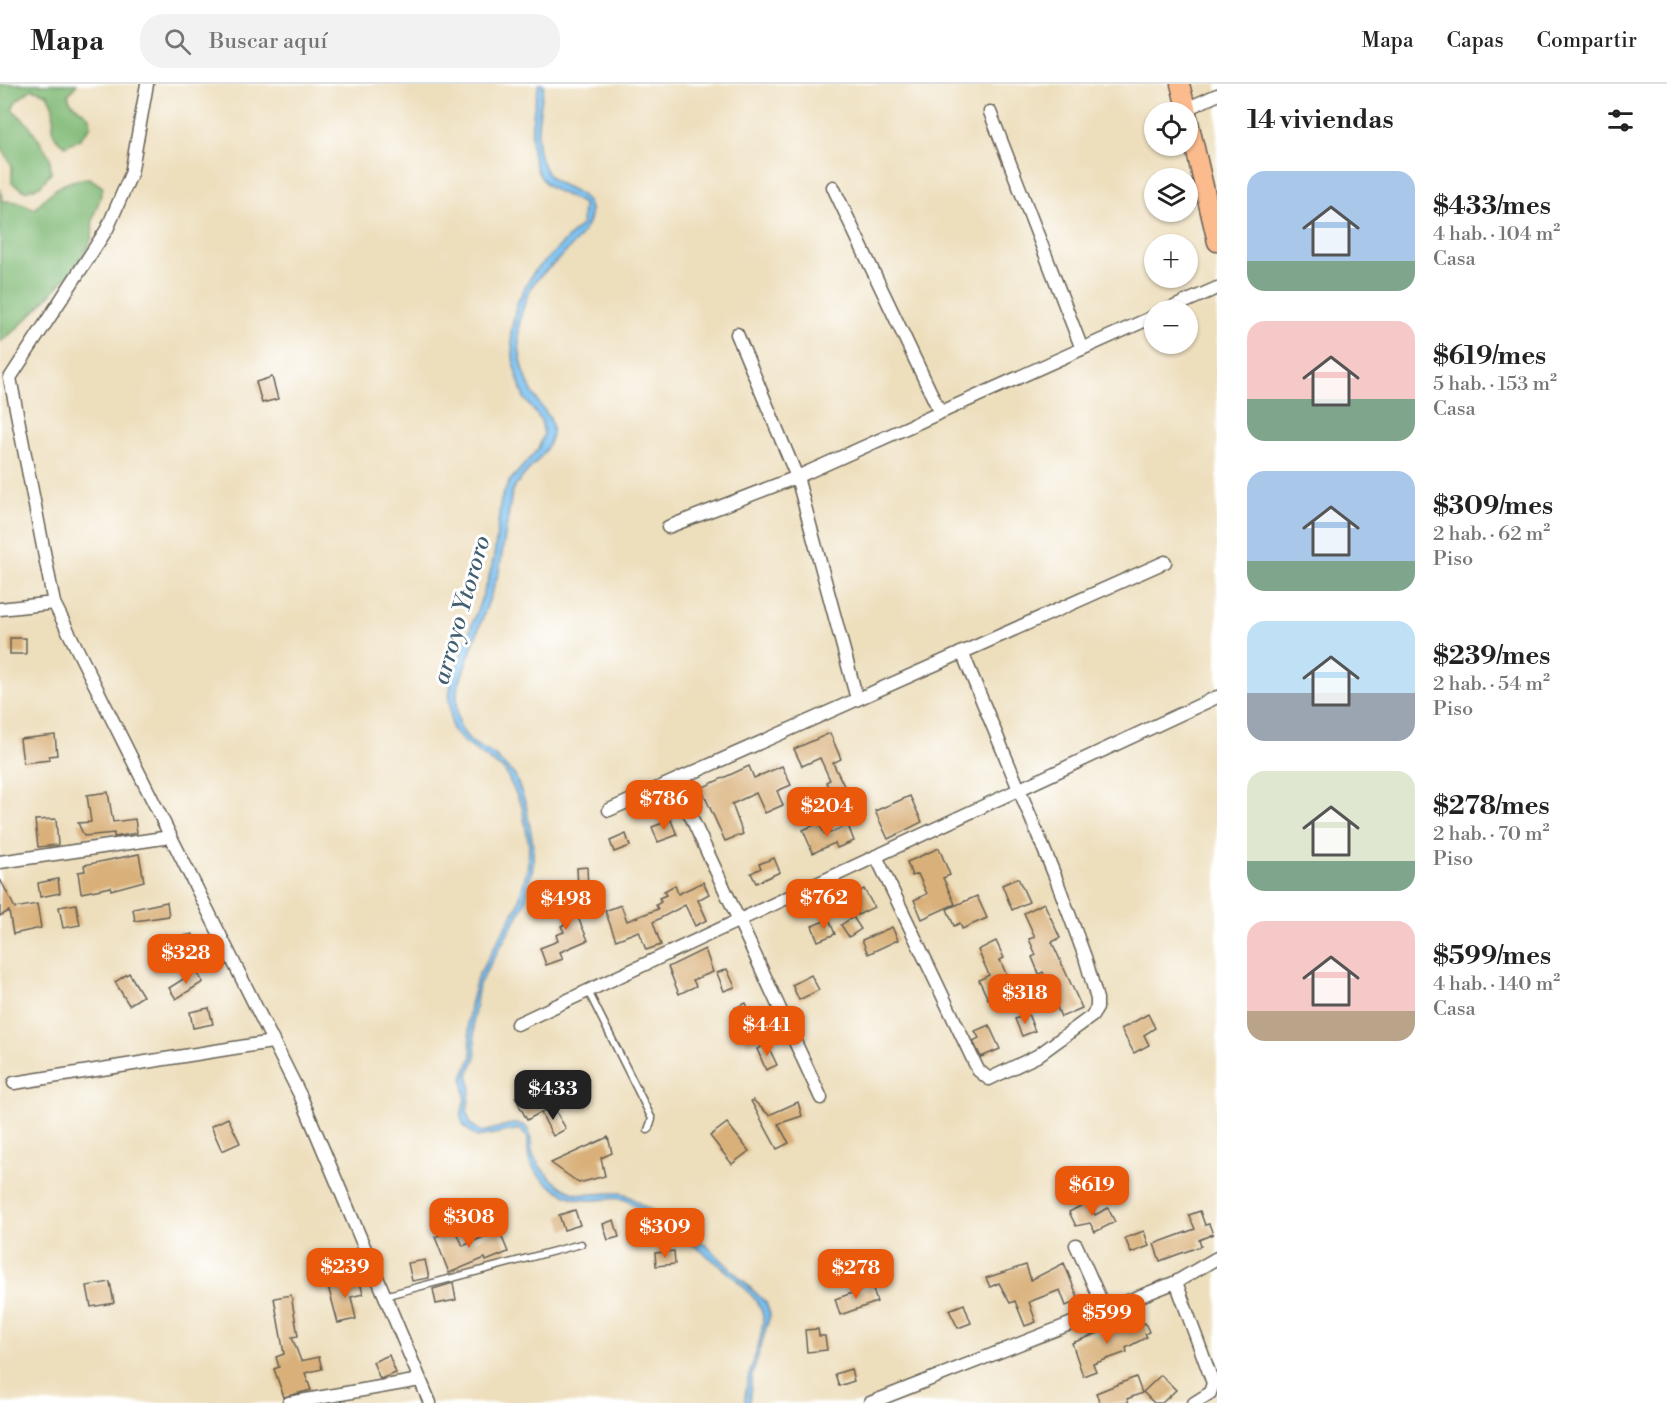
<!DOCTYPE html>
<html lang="es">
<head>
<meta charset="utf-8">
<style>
  body { margin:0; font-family:"Libre Bodoni",serif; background:#f2f2f2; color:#222; height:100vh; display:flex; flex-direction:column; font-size:22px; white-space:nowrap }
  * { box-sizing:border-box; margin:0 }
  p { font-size:20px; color:#767676 }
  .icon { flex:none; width:33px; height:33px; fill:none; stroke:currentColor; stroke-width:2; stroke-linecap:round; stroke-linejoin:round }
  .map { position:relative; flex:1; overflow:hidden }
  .drawer { display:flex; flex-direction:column; background:#fff; width:450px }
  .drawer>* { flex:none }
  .fabs { position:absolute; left:1144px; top:18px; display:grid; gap:12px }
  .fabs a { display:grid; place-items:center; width:54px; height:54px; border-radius:50%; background:#fff; box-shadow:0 2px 4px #0004; font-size:30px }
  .price { position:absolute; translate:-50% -51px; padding:0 14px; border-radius:12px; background:#ea580c; color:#fff; font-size:20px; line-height:39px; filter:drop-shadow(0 2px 3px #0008) }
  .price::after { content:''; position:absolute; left:50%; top:36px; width:18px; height:14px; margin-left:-9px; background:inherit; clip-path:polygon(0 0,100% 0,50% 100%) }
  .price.current { background:#222; color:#fff }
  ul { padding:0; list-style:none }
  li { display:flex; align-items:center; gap:18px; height:150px; padding:0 30px }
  li span { display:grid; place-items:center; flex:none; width:168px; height:120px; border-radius:18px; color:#555 }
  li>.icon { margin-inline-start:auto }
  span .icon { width:72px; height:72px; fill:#fffc; stroke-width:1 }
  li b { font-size:26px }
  h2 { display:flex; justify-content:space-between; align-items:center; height:72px; padding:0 30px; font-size:26px }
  header { display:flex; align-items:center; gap:36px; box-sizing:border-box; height:84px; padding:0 30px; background:#fff; border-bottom:2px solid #e0e0e0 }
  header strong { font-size:28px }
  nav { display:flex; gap:33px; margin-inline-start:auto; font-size:21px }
  .search { width:420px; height:54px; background:#f2f2f2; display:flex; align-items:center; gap:15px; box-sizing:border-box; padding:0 21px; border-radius:24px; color:#767676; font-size:22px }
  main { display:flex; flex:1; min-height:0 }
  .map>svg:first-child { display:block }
  .forest { fill:#83bb78; stroke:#506c4a; stroke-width:1.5 }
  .water { fill:#79c0f0; stroke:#4a6e86; stroke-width:1.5 }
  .building { fill:#d9b079 }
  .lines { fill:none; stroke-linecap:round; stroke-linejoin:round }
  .lane-casing { stroke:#656054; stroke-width:9 }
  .street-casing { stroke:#656054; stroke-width:15 }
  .primary-casing { stroke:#656054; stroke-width:21 }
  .lane { stroke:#fff; stroke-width:6 }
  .street { stroke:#fff; stroke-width:12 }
  .primary { stroke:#fbbb8d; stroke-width:18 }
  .labels { text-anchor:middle; stroke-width:6; stroke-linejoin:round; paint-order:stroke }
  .water-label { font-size:24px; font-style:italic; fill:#415e71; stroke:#fff }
</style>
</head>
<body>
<header>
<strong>Mapa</strong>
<div class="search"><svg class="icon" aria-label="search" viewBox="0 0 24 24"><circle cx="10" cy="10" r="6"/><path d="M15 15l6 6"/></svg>Buscar aquí</div>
<nav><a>Mapa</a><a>Capas</a><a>Compartir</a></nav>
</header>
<main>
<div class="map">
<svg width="1217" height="1319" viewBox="0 0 1217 1319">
  <rect width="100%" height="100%" fill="#fff"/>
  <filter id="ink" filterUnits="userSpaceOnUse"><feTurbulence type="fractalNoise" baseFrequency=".0167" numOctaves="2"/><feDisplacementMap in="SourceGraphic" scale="12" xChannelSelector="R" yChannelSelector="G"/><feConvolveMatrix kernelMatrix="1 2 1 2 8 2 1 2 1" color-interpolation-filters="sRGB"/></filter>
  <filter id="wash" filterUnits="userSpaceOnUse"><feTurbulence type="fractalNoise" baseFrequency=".008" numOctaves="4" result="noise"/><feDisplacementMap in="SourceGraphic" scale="24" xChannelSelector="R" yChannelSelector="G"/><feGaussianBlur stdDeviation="1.35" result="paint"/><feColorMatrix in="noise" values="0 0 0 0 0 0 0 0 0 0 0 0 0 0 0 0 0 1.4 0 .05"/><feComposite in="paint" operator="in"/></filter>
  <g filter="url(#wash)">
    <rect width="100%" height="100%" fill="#eddebc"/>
    <g class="forest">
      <path d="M0,0H77L68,11L70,17L90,34L91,42L80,55L65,62C46,50 56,41 53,24C52,19 49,14 47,10L32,5L16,17L12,25L29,41L50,73L51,89L40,102L25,107L12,99V82L0,60Z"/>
      <path d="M89,94L103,103C101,115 96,123 93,134C92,140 93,147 92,153C85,179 23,241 0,258V104L3,117L19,118L35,125C51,106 64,96 89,94Z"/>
    </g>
    <path class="water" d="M539,0H544C540,29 530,61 547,89C557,105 587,104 590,126C593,152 548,181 533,200C529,206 526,214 524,221C512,253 521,293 540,321C547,330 554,337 552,349C548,374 522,387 512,408L499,488L457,605V628L460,644L471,658L494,671L515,692L526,721L533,761V781L525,819L479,900L473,937L476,973L468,991L471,1002L467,1027L470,1040L482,1048C493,1046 504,1041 514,1040C535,1038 529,1060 533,1071C539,1085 556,1101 569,1107C586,1115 607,1106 625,1110L706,1161L766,1219L770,1231L752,1292L749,1319H745C745,1287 763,1262 763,1234C763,1203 654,1133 626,1116C613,1112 601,1117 588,1116C567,1116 539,1098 530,1078C527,1071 528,1062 528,1054L520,1045L477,1053L464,1042L461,1033L465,1014L463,993L472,972L468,938L470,922L477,894L518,821L528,781L529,761L522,722L505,687L464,658L452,645L449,614L452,594L488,497L494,473L501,416L509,398L538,365L544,350L541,336L524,314L514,282L511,249L517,219L533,189L582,140L583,120C572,112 559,110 549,102C522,81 532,29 539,0Z"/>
    <g id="blocks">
      <g class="building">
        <path d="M272,293L278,315L262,319L256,298Z"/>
        <rect x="10" y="554" width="16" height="16"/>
        <path d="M830,649L841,675L833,679L845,704L832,710L826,698L830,696L820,674L802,682L794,665Z"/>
        <path d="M55,651L57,671L49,672L50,676L23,679L20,655Z"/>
        <path d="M749,682L754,694L782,682L791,701L777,707L783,721L765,729L756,709L732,720L743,750L725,757L701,704Z"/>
        <path d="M108,708L113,738L135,735L137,749L114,753V749L84,752L78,739L91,738L87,711Z"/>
        <path d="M910,712L922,738L888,755L875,727Z"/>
        <path d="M56,735L58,761L38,763L35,736Z"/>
        <path d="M671,736L677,751L658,758L652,743Z"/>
        <path d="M819,739L825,751L848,741L854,757L837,764L835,759L813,769L803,746Z"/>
        <path d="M626,750L630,762L614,768L610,757Z"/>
        <path d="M939,764L950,791L943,794L955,820L922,835L914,816L927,810L918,790L912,792L907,778Z"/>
        <path d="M139,770L144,797L111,806V803L81,809L78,788L85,787L84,781Z"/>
        <path d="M774,774L780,788L756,799L751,789L761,784L759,780Z"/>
        <path d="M587,783L588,804L578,805L577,784Z"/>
        <path d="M1018,794L1029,818L1012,826L1002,801Z"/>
        <path d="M0,795L15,824L37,820L41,844L13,850L9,827L0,832Z"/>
        <path d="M58,795L60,809L40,813L38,799Z"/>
        <path d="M703,798L709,810L698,816L707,836L695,842L685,821L653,838L661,861L646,866L639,847L616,856L605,827L621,821L627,837L658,825L656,821L661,818L659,814L666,811L664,807L675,801L678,810Z"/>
        <path d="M573,804L579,836L588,856L560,868L563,875L546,881L540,864L558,857L556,851L564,848L561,842L567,839L561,806Z"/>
        <path d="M864,805L874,823L858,831L849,813Z"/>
        <path d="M977,812L987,834L962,845L960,839L954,842L947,825Z"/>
        <path d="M167,818L169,832L135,837L133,825Z"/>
        <path d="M1044,819L1060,854L1052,858L1082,924L1061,933L1043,888L1039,890L1032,873L1036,871L1029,855L1035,853L1024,829Z"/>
        <path d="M76,820L80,841L63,844L59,823Z"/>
        <path d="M853,833L861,845L849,853L841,841Z"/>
        <path d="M829,835L835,850L818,857L812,842Z"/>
        <path d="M892,843L898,856L868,870L862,856Z"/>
        <path d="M193,850L196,865L174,869L171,854Z"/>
        <path d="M996,857L1004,874L1000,876L1008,894L997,898L1002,909L988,915L979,896L989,891L978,866Z"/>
        <path d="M705,865L713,888L693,896L696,902L679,910L668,883Z"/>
        <path d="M727,885L735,903L724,907L717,889Z"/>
        <path d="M196,887L203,898L176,915L169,904Z"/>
        <path d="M129,889L143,912L129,921L115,898Z"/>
        <path d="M811,891L819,906L799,916L792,901Z"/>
        <path d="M746,919L760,955L747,961L735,924Z"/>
        <path d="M209,924L213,940L193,944L190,928Z"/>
        <path d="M1028,930L1035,947L1022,952L1015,935Z"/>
        <path d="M1148,930L1155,944L1144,951L1149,961L1134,969L1121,945Z"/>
        <path d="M989,941L1000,965L981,973L973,957L979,954L975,947Z"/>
        <path d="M767,960L777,981L766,986L757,965Z"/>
        <path d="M533,1004L545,1026L527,1036L515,1013Z"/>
        <path d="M753,1016L769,1031L798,1018L802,1032L778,1040L789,1059L777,1065L751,1017Z"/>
        <path d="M553,1022L566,1045L553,1052L541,1029Z"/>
        <path d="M228,1034L240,1059L222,1067L211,1042Z"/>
        <path d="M727,1039L749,1067L732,1080L710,1052Z"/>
        <path d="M608,1053L612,1069L601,1074L605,1092L579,1099L551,1079Z"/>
        <path d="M1088,1118L1095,1131L1108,1124L1115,1138L1095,1148L1090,1139L1076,1142L1069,1128Z"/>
        <path d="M575,1126L580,1141L564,1146L559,1131Z"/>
        <path d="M1200,1127L1205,1141L1209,1140L1213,1150L1199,1156L1201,1162L1160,1177L1154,1160L1195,1145L1189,1131Z"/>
        <path d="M614,1136L619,1153L608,1156L603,1140Z"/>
        <path d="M455,1144L463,1162L499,1146L508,1168L486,1177L485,1174L449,1189L435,1153Z"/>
        <path d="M1144,1147L1149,1162L1131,1169L1125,1154Z"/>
        <path d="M674,1167L675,1180L656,1182L655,1169Z"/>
        <path d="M425,1176L429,1194L412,1197L408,1179Z"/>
        <path d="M1064,1179L1079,1216L1066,1222L1060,1206L1029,1218L1036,1238L1025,1242L1015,1217L1010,1219L999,1199L990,1203L986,1194L1026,1181L1031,1196Z"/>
        <path d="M359,1194L363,1210L351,1213L356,1235L338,1239L328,1202Z"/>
        <path d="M110,1198L114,1219L91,1223L87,1202Z"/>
        <path d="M453,1199L456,1216L436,1220L433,1205Z"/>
        <path d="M872,1202L877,1218L840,1231L835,1215Z"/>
        <path d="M291,1211L298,1252L292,1253L301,1277L319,1273L322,1285L305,1289L311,1306L284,1313L274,1285L279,1283L276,1273L284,1270L274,1214Z"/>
        <path d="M964,1220L971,1239L958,1244L949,1226Z"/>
        <path d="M1136,1238L1137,1242L1145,1239L1149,1248L1145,1250L1147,1253L1126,1264L1127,1268L1093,1280L1096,1287L1083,1292L1072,1259L1117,1242L1119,1246Z"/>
        <path d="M818,1245L819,1252H825L827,1266L807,1268L805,1246Z"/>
        <path d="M389,1271L396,1289L380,1295L373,1278Z"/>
        <path d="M851,1285L854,1297L839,1302L835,1290Z"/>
        <path d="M1161,1291L1176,1306L1162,1319H1154L1143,1308Z"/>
        <path d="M1136,1293L1142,1309L1127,1315L1129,1319H1100L1096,1309Z"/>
      </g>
    </g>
  </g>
  <g filter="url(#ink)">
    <use href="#blocks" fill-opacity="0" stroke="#656054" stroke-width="1.5"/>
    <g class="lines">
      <g class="lane-casing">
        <g id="lane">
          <path d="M588,907L652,1035L648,1046"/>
          <path d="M384,1212L581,1160"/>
        </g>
      </g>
      <g class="street-casing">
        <g id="street">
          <path d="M147,0L131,90L107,145L10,294L54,519L301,1013L430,1319"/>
          <path d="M1186,25L1217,11"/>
          <path d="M990,28L1082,265"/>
          <path d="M833,103L940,328"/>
          <path d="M1167,226L1217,204"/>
          <path d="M737,250L797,393L857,615"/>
          <path d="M668,443L797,393L1155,232"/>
          <path d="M0,525L54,519"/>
          <path d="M675,698L821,1014"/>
          <path d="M609,726L1165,478"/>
          <path d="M876,772L978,986L989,995L1037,972L1092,932L1097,924V915L1085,873L1055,792L962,568"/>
          <path d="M0,778L170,753"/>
          <path d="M517,940L1217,613"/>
          <path d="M14,999L272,958"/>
          <path d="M1076,1161L1105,1226"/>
          <path d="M1176,1198L1213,1299L1210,1309L1194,1319"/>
          <path d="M289,1319L420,1296"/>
          <path d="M870,1319L1176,1198L1217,1174"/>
        </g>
      </g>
      <g class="primary-casing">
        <g id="primary">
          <path d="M1180,0L1187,28"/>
          <path d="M1188,34L1217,158"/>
        </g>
      </g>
      <use href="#lane" class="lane"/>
      <use href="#street" class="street"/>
      <use href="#primary" class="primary"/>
    </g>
  </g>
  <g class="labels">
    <g class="water-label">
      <text transform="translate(461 526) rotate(-74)" y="8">arroyo Ytororo</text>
    </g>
  </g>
</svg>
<div class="fabs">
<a><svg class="icon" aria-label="locate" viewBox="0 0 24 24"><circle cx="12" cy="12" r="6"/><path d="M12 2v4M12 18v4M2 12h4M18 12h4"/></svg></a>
<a><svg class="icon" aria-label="layers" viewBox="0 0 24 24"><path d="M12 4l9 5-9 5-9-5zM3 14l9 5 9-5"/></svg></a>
<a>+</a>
<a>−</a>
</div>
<b class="price" style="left:664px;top:747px">$786</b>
<b class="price" style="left:827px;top:754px">$204</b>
<b class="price" style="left:824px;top:846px">$762</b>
<b class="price" style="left:566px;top:847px">$498</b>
<b class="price" style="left:186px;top:901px">$328</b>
<b class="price" style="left:1025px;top:941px">$318</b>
<b class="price" style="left:767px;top:973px">$441</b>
<b class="price current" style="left:553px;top:1037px">$433</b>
<b class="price" style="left:1092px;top:1133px">$619</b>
<b class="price" style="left:469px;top:1165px">$308</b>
<b class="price" style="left:665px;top:1175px">$309</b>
<b class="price" style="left:345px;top:1215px">$239</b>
<b class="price" style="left:856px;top:1216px">$278</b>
<b class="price" style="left:1107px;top:1261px">$599</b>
</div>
<section class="drawer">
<h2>14 viviendas<svg class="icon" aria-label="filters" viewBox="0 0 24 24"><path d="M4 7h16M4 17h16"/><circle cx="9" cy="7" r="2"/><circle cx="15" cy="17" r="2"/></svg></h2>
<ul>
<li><span style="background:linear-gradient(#a9c7e8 75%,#7fa58c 0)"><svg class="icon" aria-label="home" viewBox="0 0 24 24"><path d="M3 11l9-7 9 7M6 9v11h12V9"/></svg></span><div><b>$433/mes</b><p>4 hab. · 104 m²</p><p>Casa</p></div></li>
<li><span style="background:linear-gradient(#f6c9c9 65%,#7fa58c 0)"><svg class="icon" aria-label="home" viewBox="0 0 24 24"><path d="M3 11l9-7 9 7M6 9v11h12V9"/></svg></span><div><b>$619/mes</b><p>5 hab. · 153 m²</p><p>Casa</p></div></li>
<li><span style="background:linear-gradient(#a9c7e8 75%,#7fa58c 0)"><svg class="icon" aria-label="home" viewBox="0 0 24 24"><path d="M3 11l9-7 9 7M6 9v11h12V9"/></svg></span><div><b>$309/mes</b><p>2 hab. · 62 m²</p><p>Piso</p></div></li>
<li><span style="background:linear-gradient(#bfe0f5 60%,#9aa5b1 0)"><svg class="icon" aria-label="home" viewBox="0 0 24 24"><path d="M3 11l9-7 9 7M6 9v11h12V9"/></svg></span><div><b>$239/mes</b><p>2 hab. · 54 m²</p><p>Piso</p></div></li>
<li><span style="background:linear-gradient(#dfe7d0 75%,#7fa58c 0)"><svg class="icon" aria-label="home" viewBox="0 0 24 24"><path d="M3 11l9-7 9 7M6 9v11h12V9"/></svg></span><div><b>$278/mes</b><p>2 hab. · 70 m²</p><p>Piso</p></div></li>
<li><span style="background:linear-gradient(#f6c9c9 75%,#b9a48a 0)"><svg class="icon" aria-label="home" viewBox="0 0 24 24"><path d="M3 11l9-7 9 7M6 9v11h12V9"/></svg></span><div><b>$599/mes</b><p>4 hab. · 140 m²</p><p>Casa</p></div></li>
</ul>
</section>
</main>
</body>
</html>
